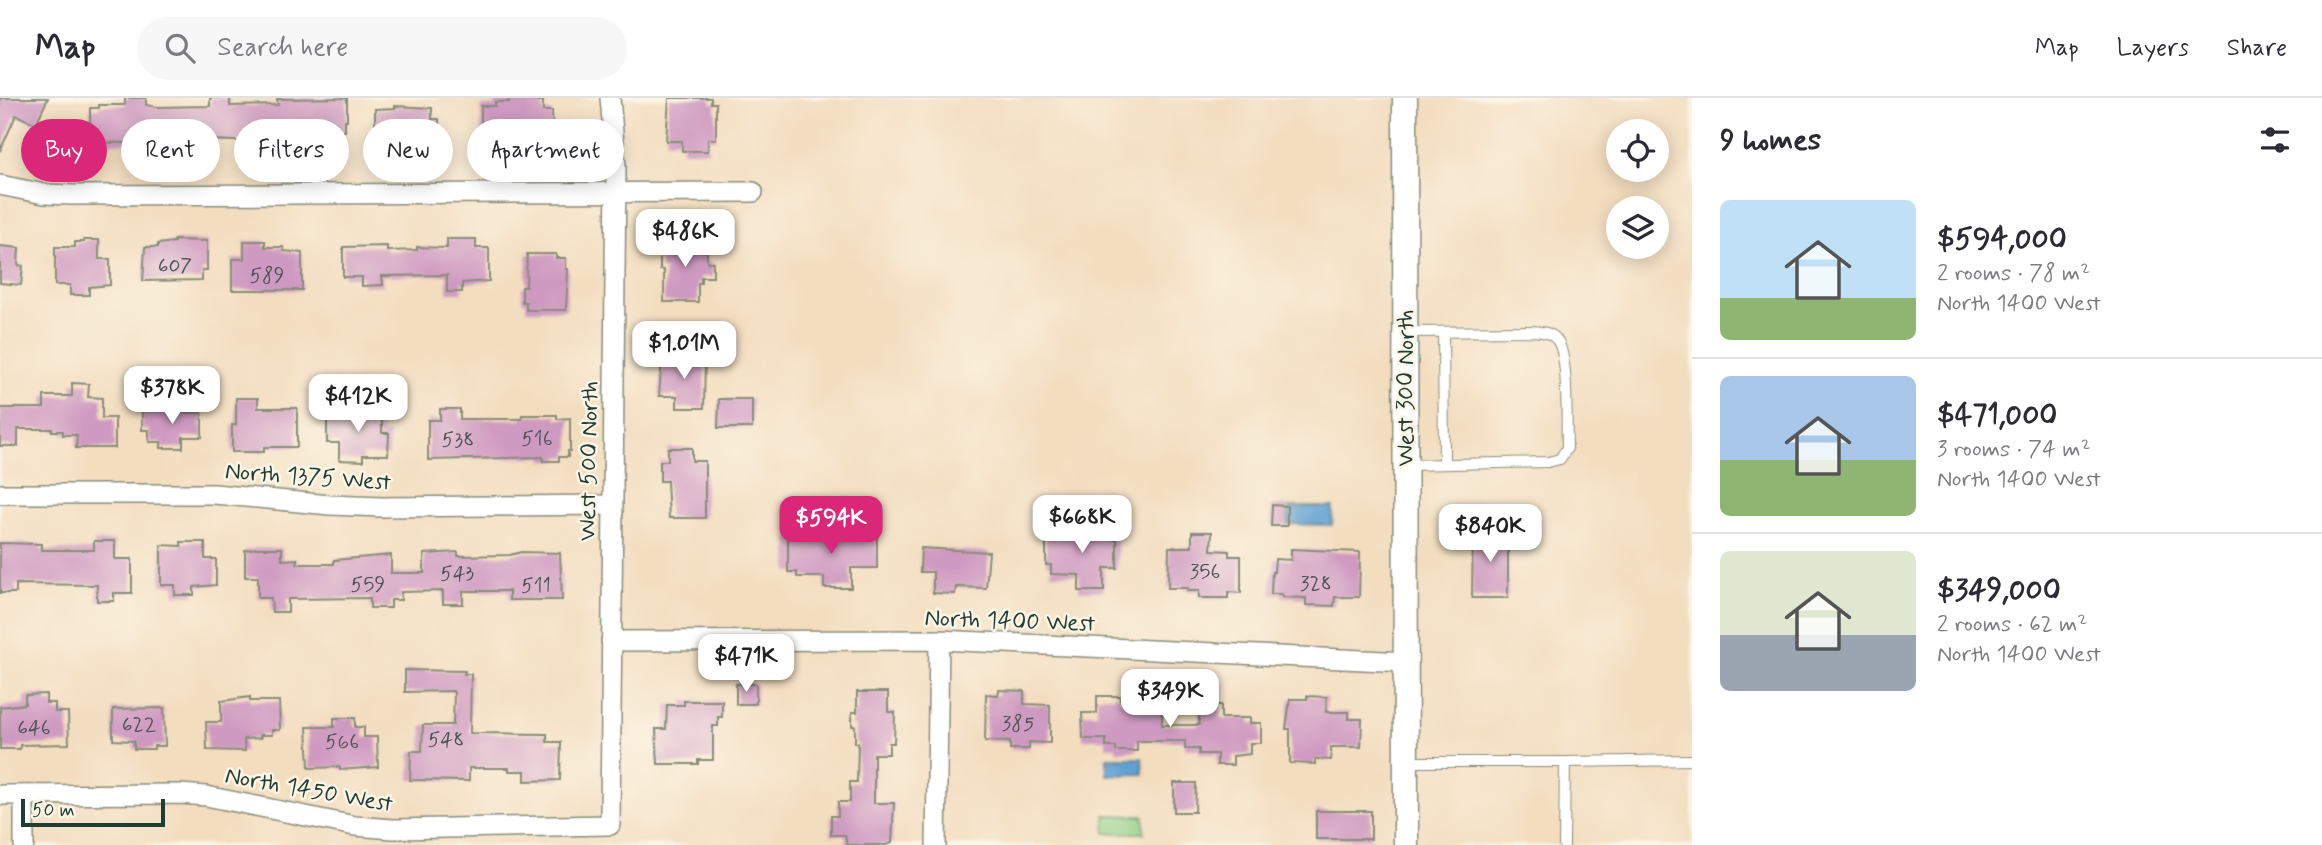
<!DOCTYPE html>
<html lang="en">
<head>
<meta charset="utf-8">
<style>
  body { margin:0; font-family:Mynerve,sans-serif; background:#f7f7f7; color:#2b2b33; height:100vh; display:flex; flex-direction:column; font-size:26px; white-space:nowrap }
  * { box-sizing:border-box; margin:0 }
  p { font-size:23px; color:#7c7c81 }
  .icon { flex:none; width:38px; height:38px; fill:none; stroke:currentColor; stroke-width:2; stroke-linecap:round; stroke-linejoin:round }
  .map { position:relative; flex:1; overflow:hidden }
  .sheet { display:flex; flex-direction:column; background:#fff; width:630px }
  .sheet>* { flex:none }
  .guide { position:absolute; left:21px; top:21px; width:665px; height:63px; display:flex; gap:14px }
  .fabs { position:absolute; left:1606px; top:21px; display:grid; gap:14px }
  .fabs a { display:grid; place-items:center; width:63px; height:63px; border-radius:50%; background:#fff; box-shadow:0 4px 18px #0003; font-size:35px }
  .scale { position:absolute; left:21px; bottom:18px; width:144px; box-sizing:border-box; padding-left:7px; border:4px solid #1f3d34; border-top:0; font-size:19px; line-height:24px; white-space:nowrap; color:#1f3d34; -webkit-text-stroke:5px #fcf5e5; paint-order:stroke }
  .price { position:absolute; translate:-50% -60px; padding:0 16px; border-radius:14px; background:#fff; color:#222; font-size:23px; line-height:46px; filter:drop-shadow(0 2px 4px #0008) }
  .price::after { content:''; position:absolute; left:50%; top:42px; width:21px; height:16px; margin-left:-10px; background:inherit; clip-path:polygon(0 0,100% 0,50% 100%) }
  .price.active { background:#db2777; color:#fff }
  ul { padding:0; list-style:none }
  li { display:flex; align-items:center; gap:21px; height:175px; padding:0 28px }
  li+li { border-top:2px solid #e1e1e2 }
  li span { display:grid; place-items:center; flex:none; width:196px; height:140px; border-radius:10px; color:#555 }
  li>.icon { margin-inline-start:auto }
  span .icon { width:84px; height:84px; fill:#fffc; stroke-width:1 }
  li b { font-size:30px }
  h2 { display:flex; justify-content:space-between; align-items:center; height:84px; padding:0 28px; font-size:30px }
  .tag { padding:0 24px; border-radius:32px; background:#fff; box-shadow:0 4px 18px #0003; font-size:24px; line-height:63px }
  .tag.active { background:#db2777; color:#fff }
  header { display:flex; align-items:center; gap:42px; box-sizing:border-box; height:98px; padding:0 35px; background:#fff; border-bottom:2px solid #e1e1e2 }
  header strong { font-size:33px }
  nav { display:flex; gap:38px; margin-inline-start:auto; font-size:24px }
  .search { width:490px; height:63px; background:#f7f7f7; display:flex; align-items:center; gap:18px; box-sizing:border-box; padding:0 24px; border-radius:38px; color:#7c7c81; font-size:26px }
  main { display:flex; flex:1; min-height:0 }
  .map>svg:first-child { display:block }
  .green { fill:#8ccd84; stroke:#56855c; stroke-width:2 }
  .water { fill:#61a0d3; stroke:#406e84; stroke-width:2 }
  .building { fill:#cf9ac1 }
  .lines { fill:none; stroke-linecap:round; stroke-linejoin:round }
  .service-casing { stroke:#898d7a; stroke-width:12 }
  .minor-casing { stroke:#898d7a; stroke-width:22 }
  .tertiary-casing { stroke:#898d7a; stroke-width:27 }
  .service { stroke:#fff; stroke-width:10 }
  .minor { stroke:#fff; stroke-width:19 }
  .tertiary { stroke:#fff; stroke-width:24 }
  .labels { text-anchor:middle; stroke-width:5; stroke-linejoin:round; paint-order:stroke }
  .number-label { font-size:21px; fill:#4b5457 }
  .street-label { font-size:24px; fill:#1f3d34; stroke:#fcf5e5 }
</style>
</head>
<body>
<header>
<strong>Map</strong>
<div class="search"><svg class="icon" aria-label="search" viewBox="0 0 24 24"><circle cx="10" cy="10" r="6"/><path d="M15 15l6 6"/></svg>Search here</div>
<nav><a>Map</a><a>Layers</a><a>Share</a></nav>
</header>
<main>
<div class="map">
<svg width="1692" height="747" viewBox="0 0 1692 747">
  <rect width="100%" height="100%" fill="#fcf5e5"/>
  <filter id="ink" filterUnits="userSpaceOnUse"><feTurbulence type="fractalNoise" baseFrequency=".0143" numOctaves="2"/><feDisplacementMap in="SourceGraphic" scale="14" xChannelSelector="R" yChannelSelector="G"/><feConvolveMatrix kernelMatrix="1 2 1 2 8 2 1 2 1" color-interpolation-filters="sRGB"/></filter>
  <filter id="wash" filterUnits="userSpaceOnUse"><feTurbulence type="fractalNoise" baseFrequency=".00686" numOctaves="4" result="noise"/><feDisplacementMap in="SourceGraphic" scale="28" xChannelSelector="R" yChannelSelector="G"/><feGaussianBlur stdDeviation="1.57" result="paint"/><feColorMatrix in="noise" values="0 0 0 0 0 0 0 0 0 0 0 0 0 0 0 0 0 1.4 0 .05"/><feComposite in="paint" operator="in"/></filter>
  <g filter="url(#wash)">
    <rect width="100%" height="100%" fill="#f3ddbf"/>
    <path class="green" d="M1105,717L1144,718V735H1105Z"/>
    <g class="water">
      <path d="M1289,409H1333L1332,427L1288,426Z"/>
      <path d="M1107,660H1142L1143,676L1107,677Z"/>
    </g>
    <g id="blocks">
      <g class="building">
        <path d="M0,0H48L36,26L16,17L0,53Z"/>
        <path d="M125,0H146V7L157,9L210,8V0H230V8L278,7L277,1L347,0V22H345V33H336V41H311V45L203,42V34L146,32V49H126V45L90,44V10H99V7H125Z"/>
        <path d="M509,0H530V3H543V13H552L553,43L518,45V50H488V45H481V8H495V4H509Z"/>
        <path d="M669,0H711V5H716V41H708V53H682V43H666Z"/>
        <path d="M395,8L432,10V21H439V48L407,50L375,45V11L395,10Z"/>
        <path d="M676,140H707V164H713V179H701V185H698V204H664V172H660V151H676Z"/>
        <path d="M447,141H476V150H489V183L462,185V194H447V177L382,178L383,187L362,188V179H343V149L387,148V153L417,152V149L447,150Z"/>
        <path d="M84,142H99V161H110V187L89,189V197H70V187H55V149H75V144H84Z"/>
        <path d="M174,142L207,143V172H202V182L143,183L145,149H158V146L174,144Z"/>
        <path d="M244,143H265V149H283L284,153L302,155V192H232V161H244Z"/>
        <path d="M0,148L19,150L18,167L23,168L21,187L0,185Z"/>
        <path d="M527,156H556V160H566V171H568L566,212H526V204H522V189H526Z"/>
        <path d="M662,259H705L704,310H677V298H659Z"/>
        <path d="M72,285L89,286L88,299L102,300V320H115V350H76L77,337H63V333H52V331H18V348H0V310H44V298H72Z"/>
        <path d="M236,300H258V310H297V349H264V354H232V327H236Z"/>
        <path d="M719,301H752V330H718Z"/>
        <path d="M164,305H181V315H202V339H183V350H161V344H149V332H142V313H164Z"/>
        <path d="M349,307H369V318H382V335H389L388,357H363V363L339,362V345H327V318H349Z"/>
        <path d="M440,311H460V321H522V317H557V321L570,320V353H568V359H559V363H543V359L428,362V322H440Z"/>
        <path d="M668,350H692V363H705V420H669L667,383H660V363H668Z"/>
        <path d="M1272,407L1287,408V428H1271Z"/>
        <path d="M1081,425H1101V435H1108V441H1117V470H1104V493H1079V477L1051,476V467H1046V433H1081Z"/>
        <path d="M810,429L841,431V440H877V470H851V490H824V479H797V474H788V439L810,440Z"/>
        <path d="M1473,431H1508V500H1472Z"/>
        <path d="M1192,434H1212L1211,452L1229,453V458H1241V495L1228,494V500H1199V493H1187L1188,490H1168L1169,449H1192Z"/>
        <path d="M94,443H115V461H132V495H114V503H97V487L16,486V495H0V445L41,446V452H94Z"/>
        <path d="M181,444H205V461H216V487L194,489V497H175V487H161V447L181,448Z"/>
        <path d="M257,450H282V462L297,461V466H334V462L391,457V475H424V456L458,454V458L510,457L521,454L560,455L562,502H509V493H463V506H443V493L401,494V502H391V510H370V500L288,501V514H272L271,500H258V479H245V452Z"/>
        <path d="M921,450L989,454L986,490L956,489L955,496L933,495V474H920Z"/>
        <path d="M1291,451L1360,454L1359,499H1335L1334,508L1306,507V500L1282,499V496H1271L1272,474H1274L1275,461L1291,462Z"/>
        <path d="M405,572L465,573L464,576H471L470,635L547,636V644H561L560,682L525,683V673H509V670H469V683L410,682L411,653H422L423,627H453L454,595L453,593L405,594Z"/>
        <rect x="736" y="586" width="20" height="20"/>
        <path d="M999,592L1024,593V606L1050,607V645L1029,644V651H1010V644L985,643L986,596L998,597Z"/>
        <path d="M857,594H888V614H895L894,645H889V656H874V705H894L892,745L886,747H847L845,737H831V718H838V704H850V684H857L858,645H855V628H852V614H857Z"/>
        <path d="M46,596V605H55V614H68L69,646L20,647V651H0V609L25,606V597Z"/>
        <path d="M1097,598H1120V602H1137V605H1146V608H1162V627H1199V607H1221V620H1250V625H1261V645H1250V656L1233,658V667H1217V656H1199V651H1185V643H1137V653H1116V649H1106V641H1083L1082,615H1097Z"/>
        <path d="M1307,598L1327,599L1326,614H1349V621H1362L1361,649H1331V662L1315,661V666L1290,665V631H1286L1290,601H1307Z"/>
        <path d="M250,599V603H279L280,632H272V637H260L261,640L244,641L245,653L207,652L206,624H221V603Z"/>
        <path d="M684,603H722V619H718V628H713V662H698V666H658L656,631H666L667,607H684Z"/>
        <path d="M164,610L165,648H154V651H134V643L113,642V611Z"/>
        <path d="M334,620H355V629H364V639H377L378,669L340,672V669L309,670L307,629H334Z"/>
        <path d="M1174,685H1196L1195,714H1174Z"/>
        <rect x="1316" y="713" width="55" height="28"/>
      </g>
    </g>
  </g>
  <g filter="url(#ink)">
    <use href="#blocks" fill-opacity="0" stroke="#898d7a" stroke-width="2"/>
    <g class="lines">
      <g class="service-casing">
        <g id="service">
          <path d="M1443,234L1444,366"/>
          <path d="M1406,367L1548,364L1560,361L1567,350C1566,327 1569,257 1557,242C1551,234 1541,234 1532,233L1407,234"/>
          <path d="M1406,664H1565L1564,747"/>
          <path d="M1565,664L1692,662"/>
        </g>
      </g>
      <g class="minor-casing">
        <g id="minor">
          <path d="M0,87L44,96L73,97L753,94"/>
          <path d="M0,396H214L330,407L382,409L612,407"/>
          <path d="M611,543L939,542L1406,564"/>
          <path d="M0,697L180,696L206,698L355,728L393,731L610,727L616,68L610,0"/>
          <path d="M24,697V747"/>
          <path d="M936,747L939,542"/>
        </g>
      </g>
      <g class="tertiary-casing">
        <path id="tertiary" d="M1405,0L1406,747"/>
      </g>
      <use href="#service" class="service"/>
      <use href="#minor" class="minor"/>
      <use href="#tertiary" class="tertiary"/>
    </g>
  </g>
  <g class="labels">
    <g class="number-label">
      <text x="175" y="174">607</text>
      <text x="267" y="184">589</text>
      <text x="537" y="347">516</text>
      <text x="458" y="348">538</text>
      <text x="1205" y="480">356</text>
      <text x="457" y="482">543</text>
      <text x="1316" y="492">328</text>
      <text x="368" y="493">559</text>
      <text x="536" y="494">511</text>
      <text x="1018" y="632">385</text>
      <text x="139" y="633">622</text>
      <text x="34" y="636">646</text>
      <text x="446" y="648">548</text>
      <text x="342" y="650">566</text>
    </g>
    <g class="street-label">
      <text transform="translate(1405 290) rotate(-90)" y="8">West 300 North</text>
      <text transform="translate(588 363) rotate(-89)" y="8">West 500 North</text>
      <text transform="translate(308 378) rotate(4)" y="8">North 1375 West</text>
      <text transform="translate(1010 522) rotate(2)" y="8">North 1400 West</text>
      <text transform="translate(309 691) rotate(10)" y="8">North 1450 West</text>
    </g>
  </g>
</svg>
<div class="fabs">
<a><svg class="icon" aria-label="locate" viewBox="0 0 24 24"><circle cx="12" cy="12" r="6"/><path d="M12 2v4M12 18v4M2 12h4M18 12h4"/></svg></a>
<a><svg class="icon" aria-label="layers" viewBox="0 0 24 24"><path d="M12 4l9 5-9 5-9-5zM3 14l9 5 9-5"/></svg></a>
</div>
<div class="scale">50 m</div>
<b class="price" style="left:685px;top:171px">$486K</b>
<b class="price" style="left:684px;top:283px">$1.01M</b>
<b class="price" style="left:172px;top:328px">$378K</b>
<b class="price" style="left:358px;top:336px">$412K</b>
<b class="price" style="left:1082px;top:457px">$668K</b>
<b class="price active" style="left:831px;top:458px">$594K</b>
<b class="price" style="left:1490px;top:466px">$840K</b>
<b class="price" style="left:746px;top:596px">$471K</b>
<b class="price" style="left:1170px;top:631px">$349K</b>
<div class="guide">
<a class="tag active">Buy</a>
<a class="tag">Rent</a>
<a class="tag">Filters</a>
<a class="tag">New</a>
<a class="tag">Apartment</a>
</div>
</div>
<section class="sheet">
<h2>9 homes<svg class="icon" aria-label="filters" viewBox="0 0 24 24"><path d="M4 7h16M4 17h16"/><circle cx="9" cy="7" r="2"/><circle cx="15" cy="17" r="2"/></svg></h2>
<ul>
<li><span style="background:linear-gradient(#bfe0f5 70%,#8fb573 0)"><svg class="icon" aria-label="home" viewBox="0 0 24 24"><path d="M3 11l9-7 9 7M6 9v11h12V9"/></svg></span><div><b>$594,000</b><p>2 rooms · 78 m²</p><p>North 1400 West</p></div></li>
<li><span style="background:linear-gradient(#a9c7e8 60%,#8fb573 0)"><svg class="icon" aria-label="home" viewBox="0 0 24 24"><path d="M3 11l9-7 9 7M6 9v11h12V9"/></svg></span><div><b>$471,000</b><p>3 rooms · 74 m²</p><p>North 1400 West</p></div></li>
<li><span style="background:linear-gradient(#dfe7d0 60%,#9aa5b1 0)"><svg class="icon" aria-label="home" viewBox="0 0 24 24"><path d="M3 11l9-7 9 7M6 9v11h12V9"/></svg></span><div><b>$349,000</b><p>2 rooms · 62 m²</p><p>North 1400 West</p></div></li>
</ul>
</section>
</main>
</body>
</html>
